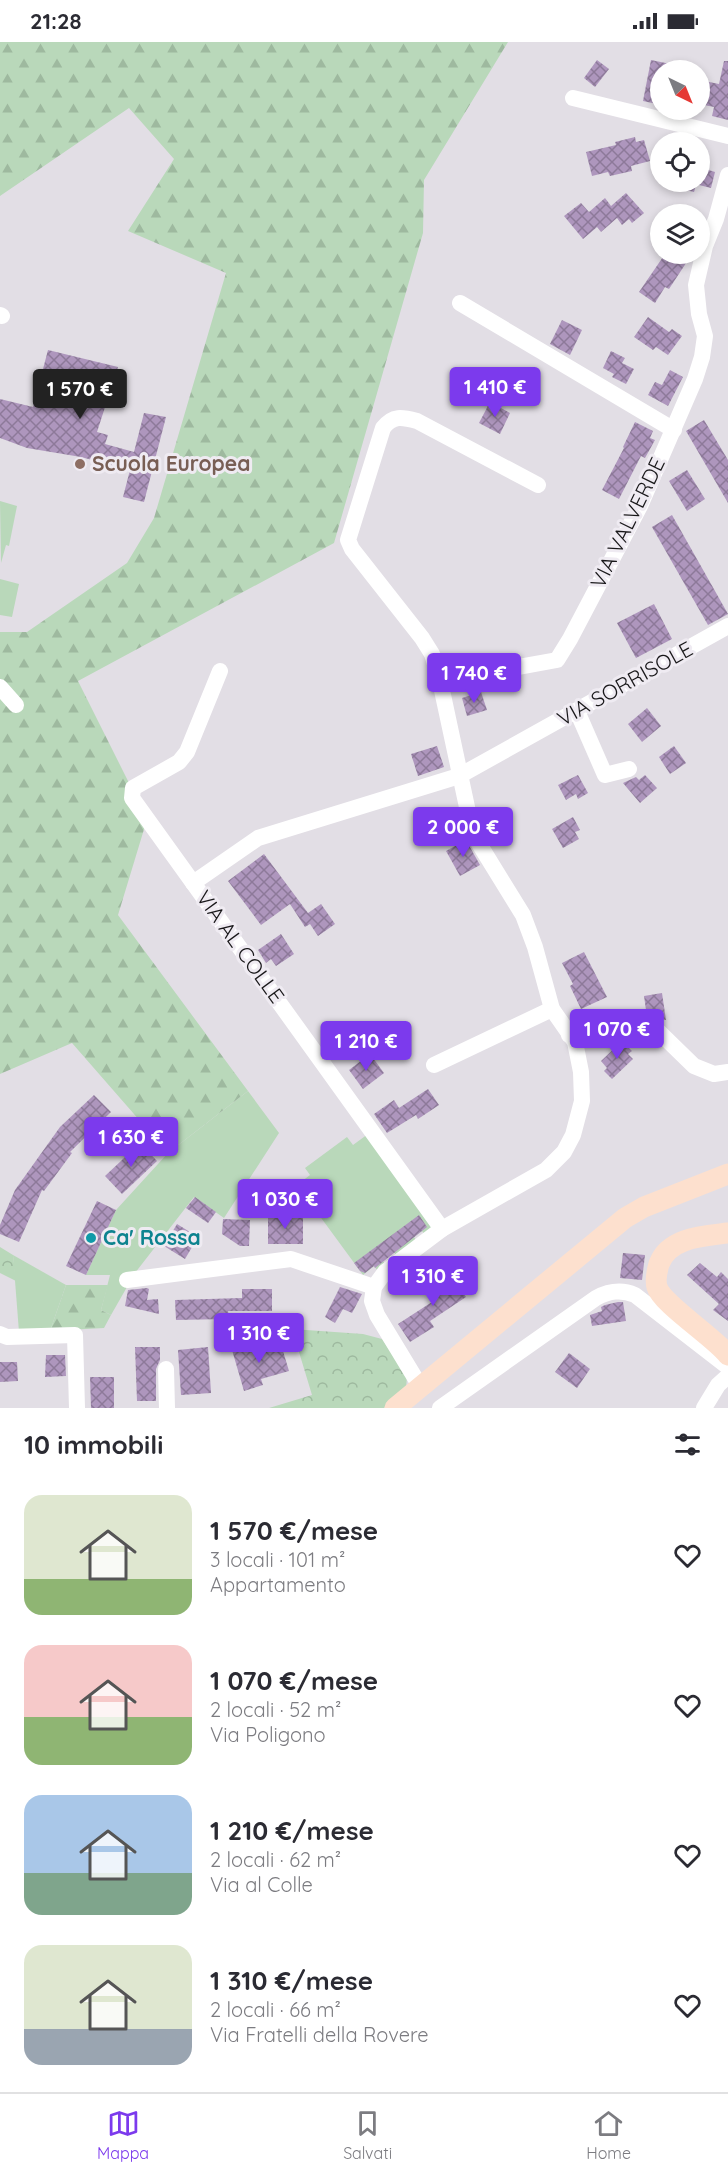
<!DOCTYPE html>
<html lang="it">
<head>
<meta charset="utf-8">
<style>
  body { margin:0; font-family:Quicksand,sans-serif; background:#f2f2f3; color:#2b2b33; height:100vh; display:flex; flex-direction:column; font-size:22px; white-space:nowrap }
  * { box-sizing:border-box; margin:0 }
  p { font-size:20px; color:#7c7c81 }
  .icon { flex:none; width:33px; height:33px; fill:none; stroke:currentColor; stroke-width:2; stroke-linecap:round; stroke-linejoin:round }
  .map { position:relative; height:1366px; overflow:hidden }
  .drawer { display:flex; flex-direction:column; background:#fff; flex:1 }
  .drawer>* { flex:none }
  .needle { width:39px; rotate:137deg }
  .buttons { position:absolute; left:650px; top:18px; display:grid; gap:12px }
  .buttons a { display:grid; place-items:center; width:60px; height:60px; border-radius:50%; background:#fff; box-shadow:0 3px 9px #0003; font-size:30px }
  .price { position:absolute; translate:-50% -51px; padding:0 14px; border-radius:6px; background:#7c3aed; color:#fff; font-size:20px; line-height:39px; filter:drop-shadow(0 2px 3px #0008) }
  .price::after { content:''; position:absolute; left:50%; top:36px; width:18px; height:14px; margin-left:-9px; background:inherit; clip-path:polygon(0 0,100% 0,50% 100%) }
  .price.selected { background:#222; color:#fff }
  ul { padding:0; list-style:none }
  li { display:flex; align-items:center; gap:18px; height:150px; padding:0 24px }
  li span { display:grid; place-items:center; flex:none; width:168px; height:120px; border-radius:18px; color:#555 }
  li>.icon { margin-inline-start:auto }
  span .icon { width:72px; height:72px; fill:#fffc; stroke-width:1 }
  li b { font-size:26px }
  h2 { display:flex; justify-content:space-between; align-items:center; height:72px; padding:0 24px; font-size:26px }
  .status { display:flex; justify-content:space-between; align-items:center; height:42px; padding:0 30px; background:#fff; direction:ltr }
  .status svg { height:16px; fill:currentColor }
  .tabs { display:flex; justify-content:space-around; align-items:center; height:84px; border-top:2px solid #e1e1e2; background:#fff; font-size:16px; color:#7c7c81 }
  .tabs a { display:grid; justify-items:center; gap:3px }
  .tabs .selected { color:#7c3aed }
  .map>svg:first-child { display:block }
  .green { fill:#b9d8ba }
  .forest { fill:url(#forest-firs) }
  .park { fill:url(#park-crowns) }
  .building { fill:url(#building-cross-hatch) }
  .lines { fill:none; stroke-linecap:round; stroke-linejoin:round }
  .minor { stroke:#fff; stroke-width:16 }
  .major { stroke:#fde0ce; stroke-width:21 }
  .education-dot { fill:#8d6e63; stroke:#efebf2; stroke-width:2 }
  .culture-dot { fill:#0f9aa8; stroke:#efebf2; stroke-width:2 }
  .labels { text-anchor:middle; stroke-width:6; stroke-linejoin:round; paint-order:stroke }
  .education-label { font-size:21px; font-weight:bold; fill:#785e54; stroke:#efebf2; text-anchor:start }
  .street-label { font-size:21px; fill:#181719; stroke:#efebf2 }
  .culture-label { font-size:21px; font-weight:bold; fill:#0d838f; stroke:#efebf2; text-anchor:start }
</style>
</head>
<body>
<div class="status"><b>21:28</b><svg viewBox="0 0 49 12"><path d="M0 12V9h3v3zM5 12V6h3v6zM10 12V3h3v9zM15 12V0h3v12zM26 1h20v11H26zM47 4h2v5h-2z"/></svg></div>
<div class="map">
<svg width="728" height="1366" viewBox="0 0 728 1366">
  <defs>
    <pattern id="forest-firs" width="22" height="20" patternUnits="userSpaceOnUse" patternTransform="scale(1.5)"><rect width="22" height="20" fill="#b9d8ba"/><path d="M5 1l3.5 6h-7zM16 11l3.5 6h-7z" fill="#9eb99f"/></pattern>
    <pattern id="park-crowns" width="20" height="18" patternUnits="userSpaceOnUse" patternTransform="scale(1.5)"><rect width="20" height="18" fill="#b9d8ba"/><path d="M2 6a3 3 0 1 1 6 0M12 15a3 3 0 1 1 6 0" fill="none" stroke="#9eb99f"/></pattern>
    <pattern id="building-cross-hatch" width="8" height="8" patternUnits="userSpaceOnUse" patternTransform="scale(1.5)"><rect width="8" height="8" fill="#ae96bd"/><path d="M0 0l8 8M0 8l8-8" fill="none" stroke="#8d7999"/></pattern>
  </defs>
  <rect width="100%" height="100%" fill="#e2dee5"/>
  <g class="green">
    <path d="M0,459L17,464L9,504L6,503L1,521Z"/>
    <path d="M0,537L19,542L12,575L0,573Z"/>
    <path d="M248,1049L279,1091L224,1176L194,1155L135,1231L111,1273L101,1268L110,1233H86L116,1168L168,1111Z"/>
    <path d="M368,1092L436,1186L426,1194L422,1189L414,1195L417,1200L397,1215L394,1210L383,1219L386,1223L378,1229L374,1224L363,1233L297,1143L310,1133L305,1126L347,1095L353,1103Z"/>
    <path d="M13,1213L66,1243L50,1289L19,1290Z"/>
  </g>
  <g class="forest">
    <path d="M0,0H508L424,138L423,191L334,501L78,639L130,743L145,784L118,873L248,1049L168,1111L72,1001L0,1032V590H27L127,521L154,476L226,231L128,189L174,117L129,66L0,154Z"/>
    <path d="M66,1243H108L101,1268L111,1273L104,1286L50,1289Z"/>
  </g>
  <g class="park">
    <path d="M0,1205L13,1213L16,1239L0,1231Z"/>
    <path d="M292,1287L363,1292L382,1297L407,1334L406,1347L384,1366H269L312,1353Z"/>
  </g>
  <g class="building">
    <path d="M597,18L609,27L595,45L584,36Z"/>
    <path d="M651,18L680,24L679,28H660V53L657,62L643,59Z"/>
    <path d="M724,19H728V78L712,74L714,65L699,62V38L719,42Z"/>
    <path d="M635,95L636,100L644,98L650,119L631,124L632,129L610,134L608,130L592,134L586,110L616,103L615,100Z"/>
    <path d="M699,125L715,130L711,146L699,143Z"/>
    <path d="M665,140H697L694,150L665,143Z"/>
    <path d="M626,151L644,171L632,181L629,177L622,183L617,176L601,190L597,185L583,197L564,174L581,161L589,170L605,156L611,164Z"/>
    <path d="M665,212H692L669,247L665,245L655,261L639,250Z"/>
    <path d="M648,275L669,290L672,287L682,294L668,313L656,305L653,308L634,295Z"/>
    <path d="M562,278L582,288L570,313L550,302Z"/>
    <path d="M48,308L118,325L97,390L108,393L105,402L134,410L144,371L166,375L144,460L123,455L130,428L81,415L27,406L0,396V357L33,365Z"/>
    <path d="M611,309L625,316L622,321L634,327L626,342L612,335L614,332L603,326Z"/>
    <path d="M670,328L683,335L668,364L648,353L655,340L662,343Z"/>
    <path d="M490,360L510,371L500,392L479,381Z"/>
    <path d="M704,378L728,418V461L686,389Z"/>
    <path d="M635,380L653,389L650,396L655,398L645,416L641,414L619,457L602,448L624,406L623,405Z"/>
    <path d="M687,428L705,457L687,469L669,439Z"/>
    <path d="M672,473L728,572L708,583L652,485Z"/>
    <path d="M654,562L672,597L636,616L617,581Z"/>
    <path d="M481,650L487,668L467,674L462,656Z"/>
    <path d="M647,666L661,684L642,700L628,682Z"/>
    <path d="M437,704L444,725L418,734L411,712Z"/>
    <path d="M674,704L686,721L670,732L659,715Z"/>
    <path d="M578,733L588,751L578,757L576,752L566,758L558,743Z"/>
    <path d="M645,733L657,746L640,761L623,741L636,735L639,738Z"/>
    <path d="M573,775L580,788L575,790L579,797L563,806L552,787Z"/>
    <path d="M466,798L480,823L460,834L446,809Z"/>
    <path d="M264,812L308,871L321,862L335,882L318,894L310,882L305,885L290,862L261,883L228,839Z"/>
    <path d="M281,892L294,912L276,924L271,917L266,921L258,908Z"/>
    <path d="M584,910L607,955L581,967L570,944L573,942L562,921Z"/>
    <path d="M662,951L666,978L647,975L644,954Z"/>
    <path d="M622,999L632,1009L628,1012L633,1017L612,1037L604,1029L607,1026L601,1019Z"/>
    <path d="M370,1012L384,1031L363,1047L349,1028Z"/>
    <path d="M428,1047L439,1063L418,1077L416,1073L387,1091L374,1072L394,1058L399,1066Z"/>
    <path d="M94,1053L111,1070L70,1110L72,1111L44,1149L42,1148L19,1200L0,1192V1183L15,1148L60,1085Z"/>
    <path d="M140,1101L157,1119L122,1152L105,1134Z"/>
    <path d="M195,1155L216,1170L208,1181L186,1166Z"/>
    <path d="M97,1159L116,1168L86,1233L66,1224Z"/>
    <path d="M419,1173L427,1185L375,1226L374,1224L365,1231L360,1229L354,1221Z"/>
    <rect x="268" y="1175" width="35" height="27"/>
    <path d="M223,1177L250,1178L249,1204H240L222,1192Z"/>
    <path d="M177,1182L198,1195L185,1217L164,1204Z"/>
    <path d="M623,1211L645,1213L642,1238L620,1236Z"/>
    <path d="M700,1221L717,1235L721,1230L728,1237V1279L713,1268L719,1262L687,1233Z"/>
    <path d="M450,1230L466,1255L430,1279L434,1285L410,1300L398,1282L435,1258L427,1245Z"/>
    <path d="M340,1245L362,1252L352,1271L343,1267L335,1281L325,1275Z"/>
    <path d="M147,1246L149,1247L147,1258L158,1257L159,1272L125,1264L128,1248Z"/>
    <path d="M242,1247H272V1269H228L229,1277L176,1278L175,1258L242,1256Z"/>
    <path d="M618,1260H623L626,1279L592,1284L590,1273L602,1269L601,1265L605,1263Z"/>
    <path d="M280,1299L289,1329L261,1337L263,1343L244,1349L232,1308L251,1302L253,1308Z"/>
    <path d="M135,1305H160V1318L156,1327V1359H137Z"/>
    <path d="M208,1305L211,1351L181,1353L178,1308Z"/>
    <path d="M569,1311L590,1327L577,1346L555,1330Z"/>
    <path d="M46,1313H65L66,1334L45,1335Z"/>
    <path d="M0,1320H17L18,1339L0,1340Z"/>
    <path d="M90,1335H114V1366H91Z"/>
  </g>
  <g class="lines">
    <g class="minor">
      <path d="M573,56L728,94"/>
      <path d="M460,261L674,388"/>
      <path d="M0,273L2,274"/>
      <path d="M220,629L187,710L179,720L133,746L132,756L442,1187"/>
      <path d="M440,639L432,612L422,596L352,507L348,498L383,386C393,373 402,375 417,379L538,443"/>
      <path d="M0,645L16,663"/>
      <path d="M577,669L605,733L629,727"/>
      <path d="M193,841L258,796L459,734L728,584"/>
      <path d="M569,993L586,985L622,983L655,986L694,1024L714,1032L728,1030"/>
      <path d="M434,1023L552,967"/>
      <path d="M127,1238L291,1217L374,1245"/>
      <path d="M0,1292L7,1295L75,1293L77,1366"/>
      <path d="M166,1327L167,1366"/>
      <path d="M420,1344L377,1273L372,1259L374,1245L385,1230L442,1187L546,1128L564,1110L573,1093L582,1059L581,1030L575,1000L552,967L535,905L523,873L478,800L470,779L440,639L557,618L570,597L640,464L695,337L702,315L705,294L699,272L696,243L705,204L716,177L728,133"/>
      <path d="M440,1366L596,1256C609,1249 621,1247 635,1253L728,1325"/>
      <path d="M704,1366L718,1343L728,1334"/>
    </g>
    <g class="major">
      <path d="M728,1191C704,1194 669,1195 659,1222C657,1229 655,1238 657,1245C662,1262 714,1295 728,1313"/>
      <path d="M395,1366L625,1176L644,1165L728,1132"/>
    </g>
  </g>
  <circle class="education-dot" cx="80" cy="422" r="6"/>
  <circle class="culture-dot" cx="91" cy="1196" r="6"/>
  <g class="labels">
    <g class="education-label">
      <text x="92" y="429">Scuola Europea</text>
    </g>
    <g class="street-label">
      <text transform="translate(628 481) rotate(-64)" y="7">VIA VALVERDE</text>
      <text transform="translate(625 642) rotate(-29)" y="7">VIA SORRISOLE</text>
      <text transform="translate(240 905) rotate(54)" y="7">VIA AL COLLE</text>
    </g>
    <g class="culture-label">
      <text x="103" y="1203">Ca' Rossa</text>
    </g>
  </g>
</svg>
<div class="buttons">
<a><svg class="needle" viewBox="-14 -14 28 28"><path d="M0-13l5 13h-10z" fill="#e53935"/><path d="M0 13l5-13h-10z" fill="#7c7c81"/></svg></a>
<a><svg class="icon" aria-label="locate" viewBox="0 0 24 24"><circle cx="12" cy="12" r="6"/><path d="M12 2v4M12 18v4M2 12h4M18 12h4"/></svg></a>
<a><svg class="icon" aria-label="layers" viewBox="0 0 24 24"><path d="M12 4l9 5-9 5-9-5zM3 14l9 5 9-5"/></svg></a>
</div>
<b class="price" style="left:495px;top:376px">1 410 €</b>
<b class="price selected" style="left:80px;top:378px">1 570 €</b>
<b class="price" style="left:474px;top:662px">1 740 €</b>
<b class="price" style="left:463px;top:816px">2 000 €</b>
<b class="price" style="left:617px;top:1018px">1 070 €</b>
<b class="price" style="left:366px;top:1030px">1 210 €</b>
<b class="price" style="left:131px;top:1126px">1 630 €</b>
<b class="price" style="left:285px;top:1188px">1 030 €</b>
<b class="price" style="left:433px;top:1265px">1 310 €</b>
<b class="price" style="left:259px;top:1322px">1 310 €</b>
</div>
<section class="drawer">
<h2>10 immobili<svg class="icon" aria-label="filters" viewBox="0 0 24 24"><path d="M4 7h16M4 17h16"/><circle cx="9" cy="7" r="2"/><circle cx="15" cy="17" r="2"/></svg></h2>
<ul>
<li><span style="background:linear-gradient(#dfe7d0 70%,#8fb573 0)"><svg class="icon" aria-label="home" viewBox="0 0 24 24"><path d="M3 11l9-7 9 7M6 9v11h12V9"/></svg></span><div><b>1 570 €/mese</b><p>3 locali · 101 m²</p><p>Appartamento</p></div><svg class="icon" aria-label="heart" viewBox="0 0 24 24"><path d="M12 20l-8-8c-3-5 5-10 8-4 3-6 11-1 8 4z"/></svg></li>
<li><span style="background:linear-gradient(#f6c9c9 60%,#8fb573 0)"><svg class="icon" aria-label="home" viewBox="0 0 24 24"><path d="M3 11l9-7 9 7M6 9v11h12V9"/></svg></span><div><b>1 070 €/mese</b><p>2 locali · 52 m²</p><p>Via Poligono</p></div><svg class="icon" aria-label="heart" viewBox="0 0 24 24"><path d="M12 20l-8-8c-3-5 5-10 8-4 3-6 11-1 8 4z"/></svg></li>
<li><span style="background:linear-gradient(#a9c7e8 65%,#7fa58c 0)"><svg class="icon" aria-label="home" viewBox="0 0 24 24"><path d="M3 11l9-7 9 7M6 9v11h12V9"/></svg></span><div><b>1 210 €/mese</b><p>2 locali · 62 m²</p><p>Via al Colle</p></div><svg class="icon" aria-label="heart" viewBox="0 0 24 24"><path d="M12 20l-8-8c-3-5 5-10 8-4 3-6 11-1 8 4z"/></svg></li>
<li><span style="background:linear-gradient(#dfe7d0 70%,#9aa5b1 0)"><svg class="icon" aria-label="home" viewBox="0 0 24 24"><path d="M3 11l9-7 9 7M6 9v11h12V9"/></svg></span><div><b>1 310 €/mese</b><p>2 locali · 66 m²</p><p>Via Fratelli della Rovere</p></div><svg class="icon" aria-label="heart" viewBox="0 0 24 24"><path d="M12 20l-8-8c-3-5 5-10 8-4 3-6 11-1 8 4z"/></svg></li>
</ul>
</section>
<nav class="tabs">
<a class="selected"><svg class="icon" aria-label="map" viewBox="0 0 24 24"><path d="M3 6l6-2 6 2 6-2v14l-6 2-6-2-6 2zM9 4v14M15 6v14"/></svg>Mappa</a>
<a><svg class="icon" aria-label="saved" viewBox="0 0 24 24"><path d="M7 4h10v16l-5-4-5 4z"/></svg>Salvati</a>
<a><svg class="icon" aria-label="home" viewBox="0 0 24 24"><path d="M3 11l9-7 9 7M6 9v11h12V9"/></svg>Home</a>
</nav>
</body>
</html>
